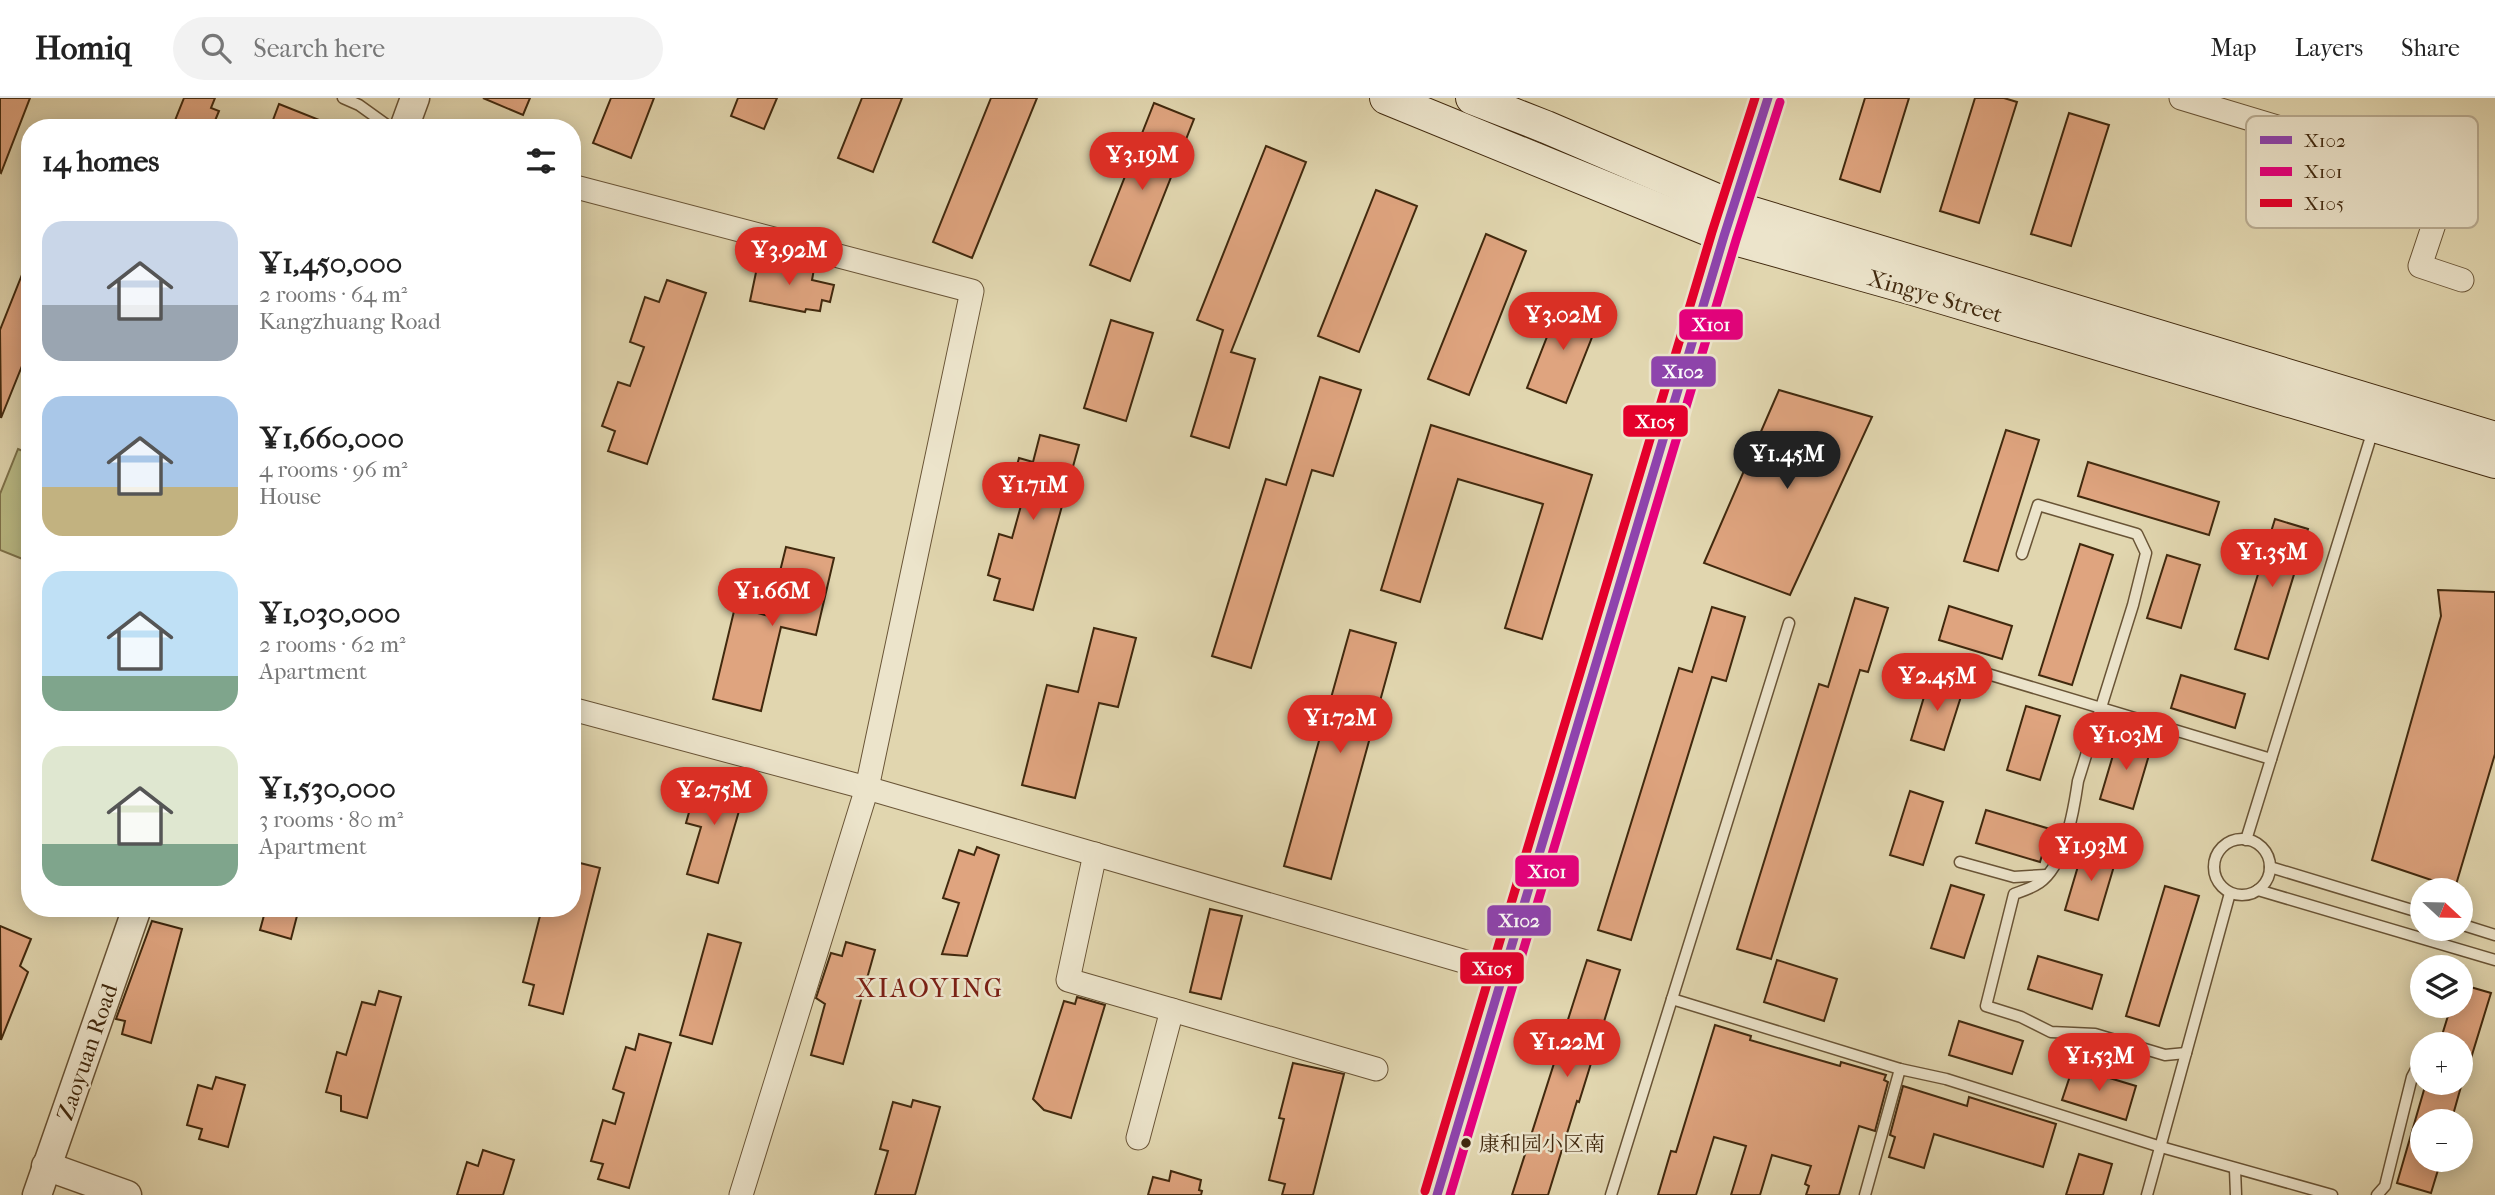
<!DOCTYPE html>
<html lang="en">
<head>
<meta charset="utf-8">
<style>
  body { margin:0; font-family:"IM FELL French Canon","Noto Serif SC",serif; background:#f2f2f2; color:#222; height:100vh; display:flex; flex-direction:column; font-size:26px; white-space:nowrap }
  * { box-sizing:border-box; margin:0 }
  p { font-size:23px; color:#767676 }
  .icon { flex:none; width:38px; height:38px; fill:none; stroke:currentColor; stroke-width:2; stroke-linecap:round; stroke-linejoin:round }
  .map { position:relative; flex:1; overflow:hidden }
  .side { position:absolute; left:21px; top:21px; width:560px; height:798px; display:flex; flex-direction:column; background:#fff; border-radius:28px; box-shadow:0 4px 18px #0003 }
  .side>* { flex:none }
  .needle { width:46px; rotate:112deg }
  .fabs { position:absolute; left:2410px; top:780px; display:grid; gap:14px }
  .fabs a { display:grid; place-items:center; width:63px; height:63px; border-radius:50%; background:#fff; box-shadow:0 4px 18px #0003; font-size:35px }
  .price { position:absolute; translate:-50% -60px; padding:0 16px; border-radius:24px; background:#d93025; color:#fff; font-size:23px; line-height:46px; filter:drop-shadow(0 2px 4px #0008) }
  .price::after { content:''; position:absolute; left:50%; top:42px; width:21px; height:16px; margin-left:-10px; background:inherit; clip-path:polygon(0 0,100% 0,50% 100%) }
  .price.on { background:#222; color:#fff }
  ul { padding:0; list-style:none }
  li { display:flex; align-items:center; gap:21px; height:175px; padding:0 21px }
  li span { display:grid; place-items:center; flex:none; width:196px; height:140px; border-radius:21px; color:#555 }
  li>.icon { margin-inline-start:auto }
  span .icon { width:84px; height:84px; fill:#fffc; stroke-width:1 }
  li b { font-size:30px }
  h2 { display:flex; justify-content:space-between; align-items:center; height:84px; padding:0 21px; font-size:30px }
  header { display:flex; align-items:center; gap:42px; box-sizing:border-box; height:98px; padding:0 35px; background:#fff; border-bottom:2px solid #e0e0e0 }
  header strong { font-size:33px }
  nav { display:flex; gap:38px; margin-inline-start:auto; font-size:24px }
  .search { width:490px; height:63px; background:#f2f2f2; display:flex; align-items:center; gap:18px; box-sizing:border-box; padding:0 24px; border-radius:38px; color:#767676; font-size:26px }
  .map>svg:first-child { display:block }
  .green { fill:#bbbb85; stroke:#7e724a; stroke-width:2 }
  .building { fill:#dfa47f; stroke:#41290e; stroke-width:2 }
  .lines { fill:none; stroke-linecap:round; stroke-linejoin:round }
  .service-casing { stroke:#695436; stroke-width:13 }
  .minor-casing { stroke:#695436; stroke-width:25 }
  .tertiary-casing { stroke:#695436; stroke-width:31 }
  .secondary-casing { stroke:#41290e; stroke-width:34 }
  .service { stroke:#ece4cb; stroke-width:10 }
  .minor { stroke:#ece4cb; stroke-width:23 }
  .tertiary { stroke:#ece4cb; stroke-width:28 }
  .secondary { stroke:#ece4cb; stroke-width:32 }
  .bus-1-casing { stroke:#ece4cb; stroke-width:14 }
  .bus-2-casing { stroke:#ece4cb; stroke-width:14 }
  .bus-3-casing { stroke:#ece4cb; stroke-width:14 }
  .bus-1 { stroke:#8e44ad; stroke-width:9 }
  .bus-2 { stroke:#e5007d; stroke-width:9 }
  .bus-3 { stroke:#e4002b; stroke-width:9 }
  .bus-dot { fill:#41290e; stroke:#ece4cb; stroke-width:2.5 }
  .labels { text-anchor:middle; stroke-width:5; stroke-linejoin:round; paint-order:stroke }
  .bus-label { font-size:21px; fill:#41290e; stroke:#ece4cb; text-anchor:start }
  .street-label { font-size:23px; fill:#41290e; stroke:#ece4cb }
  .quarter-label { font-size:26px; letter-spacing:2px; fill:#7a1f14; stroke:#ece4cb }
  .key { fill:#ece4cb; stroke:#b9ac92; stroke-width:2 }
  .key-label { font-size:19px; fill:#41290e }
  .line-badge { stroke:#ece4cb; stroke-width:2.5 }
  .badge-label { font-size:19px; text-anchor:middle; font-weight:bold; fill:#fff }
</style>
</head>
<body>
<header>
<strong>Homiq</strong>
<div class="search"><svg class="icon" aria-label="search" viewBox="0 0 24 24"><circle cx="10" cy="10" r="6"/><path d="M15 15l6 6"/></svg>Search here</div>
<nav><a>Map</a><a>Layers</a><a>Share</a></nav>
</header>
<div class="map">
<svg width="2495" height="1097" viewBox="0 0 2495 1097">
  <rect width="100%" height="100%" fill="#e1d6af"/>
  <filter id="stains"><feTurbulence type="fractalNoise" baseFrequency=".00286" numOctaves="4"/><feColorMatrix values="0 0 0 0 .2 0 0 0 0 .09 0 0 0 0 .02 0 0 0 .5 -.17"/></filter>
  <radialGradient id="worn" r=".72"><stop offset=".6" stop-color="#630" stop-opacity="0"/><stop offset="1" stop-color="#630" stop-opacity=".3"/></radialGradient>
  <path class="green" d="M18,351L30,356V464L0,452V396Z"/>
  <g class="building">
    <path d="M0,0H30L1,75L0,74Z"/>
    <path d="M184,0H215L211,10L219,13L212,30H172Z"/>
    <path d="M483,0H530L523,17Z"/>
    <path d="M611,0H654L631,60L593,45Z"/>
    <path d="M738,0H777L764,31L731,18Z"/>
    <path d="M862,0H902L873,74L838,60Z"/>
    <path d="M991,0H1037L972,160L933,144Z"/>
    <path d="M1865,0H1909L1880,94L1840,81Z"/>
    <path d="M1975,0H2004L2017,4L1979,125L1940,113Z"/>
    <path d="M1154,5L1194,21L1130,183L1090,167Z"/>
    <path d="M279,6L337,29L336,30H270Z"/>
    <path d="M2069,15L2109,27L2071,148L2031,136Z"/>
    <path d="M1266,48L1306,64L1231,254L1255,261L1229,350L1191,338L1223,232L1197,222Z"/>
    <path d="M1376,92L1417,108L1359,254L1318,238Z"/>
    <path d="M1486,136L1526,153L1469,297L1428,281Z"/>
    <path d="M29,159L30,248L1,320L0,232Z"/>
    <path d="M759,160L814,171L812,182L834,187L830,204L822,202L820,213L806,211L805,214L750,203Z"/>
    <path d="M667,182L706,195L647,366L608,353L615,333L602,328L618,284L630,288L644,249L630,244L645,199L659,204Z"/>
    <path d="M1561,203L1600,219L1566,305L1527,290Z"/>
    <path d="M1111,222L1153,235L1126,323L1084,310Z"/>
    <path d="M1320,279L1361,292L1333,378L1312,372L1251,570L1212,558L1266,381L1286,387Z"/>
    <path d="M1779,292L1872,319L1790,497L1704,465Z"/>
    <path d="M1431,327L1592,377L1542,541L1505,530L1543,406L1458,381L1420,504L1381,492Z"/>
    <path d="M2006,332L2039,342L1998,473L1964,463Z"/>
    <path d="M1040,337L1079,347L1033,512L994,502L1000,481L988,477L999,436L1012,440L1022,404L1008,400L1019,360L1033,364Z"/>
    <path d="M2088,364L2219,404L2209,437L2078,398Z"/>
    <path d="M2275,421L2308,431L2268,561L2235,551Z"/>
    <path d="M2080,446L2113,457L2072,587L2039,577Z"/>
    <path d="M786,449L834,460L816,537L781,529L761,613L713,601L735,509L769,518Z"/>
    <path d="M2167,457L2200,467L2181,530L2147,520Z"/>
    <path d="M2438,492L2495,494V656L2455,790L2372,762L2441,518Z"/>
    <path d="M1855,500L1888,510L1868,574L1860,572L1771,861L1737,851L1819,586L1828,589Z"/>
    <path d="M1949,508L2012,528L2002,561L1939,542Z"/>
    <path d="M1712,509L1745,519L1726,583L1712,579L1631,842L1598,832L1679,570L1692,574Z"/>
    <path d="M1094,530L1136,540L1118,609L1099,605L1075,700L1022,687L1047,587L1078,594Z"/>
    <path d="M1350,532L1396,545L1331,781L1284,768Z"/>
    <path d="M2181,577L2245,596L2235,630L2171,610Z"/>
    <path d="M1930,579L1964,589L1944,652L1911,642Z"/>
    <path d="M2026,608L2060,618L2040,682L2007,672Z"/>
    <path d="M2119,637L2152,647L2133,711L2100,701Z"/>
    <path d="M719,681L746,689L718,785L687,776L701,729L686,725L697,686L716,691Z"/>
    <path d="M1910,693L1943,704L1923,767L1890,757Z"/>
    <path d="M1986,712L2050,731L2040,764L1976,745Z"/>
    <path d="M2084,748L2117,758L2098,822L2065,812Z"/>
    <path d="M977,749L999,757L967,858L942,856L959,805L943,800L959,752L974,757Z"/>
    <path d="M572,763L600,770L563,916L529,907L534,887L523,884L542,810H572Z"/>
    <path d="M1951,787L1984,797L1964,860L1931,850Z"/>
    <path d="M2165,788L2199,798L2159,928L2126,918Z"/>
    <path d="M266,810H299L291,841L260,832Z"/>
    <path d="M1210,811L1242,818L1221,901L1190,894Z"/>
    <path d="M152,823L182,831L151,945L122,936L125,923L116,921Z"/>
    <path d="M0,828L31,841L20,868L28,874L1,942Z"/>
    <path d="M708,836L741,845L712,946L680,937Z"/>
    <path d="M846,844L875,852L843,966L811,957L825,906L816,900L831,855L842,858Z"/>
    <path d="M2038,858L2102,877L2092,911L2028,891Z"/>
    <path d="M1587,862L1620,872L1579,1004L1577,1003L1548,1097H1512Z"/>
    <path d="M1777,862L1837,881L1824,923L1764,904Z"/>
    <path d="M2460,886L2491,895L2464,983H2460V947H2439L2451,908H2460Z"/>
    <path d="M379,893L401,899L367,1020L341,1013V998L326,994L337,954L346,957L362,904L375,907Z"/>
    <path d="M1077,899L1105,907L1071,1020L1044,1012L1033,1001L1064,903L1075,906Z"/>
    <path d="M1959,923L2023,943L2012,976L1949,957Z"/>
    <path d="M1715,927L1751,938L1750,942L1840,968L1841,964L1886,977L1884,982L1888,984L1875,1033L1859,1028L1839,1097H1806L1809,1088L1805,1086L1811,1068L1772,1057L1760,1097H1731L1746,1048L1714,1039L1696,1097H1658L1671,1053L1676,1054Z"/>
    <path d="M639,936L671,945L629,1090L598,1081L603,1066L591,1063L603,1022L615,1026L624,995L613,991L626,949L635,952Z"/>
    <path d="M1293,965L1344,976L1313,1097H1282L1285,1086L1269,1082L1284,1021L1279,1020Z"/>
    <path d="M2073,969L2136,988L2126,1022L2062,1002Z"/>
    <path d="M216,979L245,987L228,1049L199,1041L202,1031L187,1027L198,987L212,991Z"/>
    <path d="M2426,985H2462L2451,1024H2422V1062H2441L2431,1095L2397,1085Z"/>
    <path d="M1903,988L1967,1008L1969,999L2056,1026L2043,1069L1934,1036L1924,1070L1889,1059L1895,1039L1890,1037Z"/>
    <path d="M913,1002L940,1009L915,1097H875L888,1053L880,1051L893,1004L911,1009Z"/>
    <path d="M483,1052L514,1062L503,1097H457L467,1064L478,1068Z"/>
    <path d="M2079,1056L2112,1066L2103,1097H2066Z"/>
    <path d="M1171,1073L1201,1082L1199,1092L1202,1093L1201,1097H1148L1153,1079L1169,1083Z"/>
  </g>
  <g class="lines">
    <g class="service-casing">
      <g id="service">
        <path d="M343,0L359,7L391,30"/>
        <path d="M2022,456L2038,407L2137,436L2146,455L2133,507L2078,683C2074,711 2065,768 2039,785C2032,790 2022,793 2014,796L1986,908L2021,919L2051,934L2095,936L2165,957L2186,955"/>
        <path d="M1908,583L1930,565L1961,568L2271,661"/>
        <circle cx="2242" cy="769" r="28"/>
        <path d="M2246,742L2373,332"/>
        <path d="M1960,764L2014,779L2046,777"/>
        <path d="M2270,769L2422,815"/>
        <path d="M2258,792L2495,862"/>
        <path d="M2460,826L2495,837"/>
        <path d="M1672,901L1900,971"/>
        <path d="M2235,1071L2236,1097"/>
        <path d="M1611,1097L1789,525"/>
        <path d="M1865,1097L1900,971L1946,981L2161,1049L2332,1097"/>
        <path d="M2147,1097L2230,795"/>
        <path d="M2377,1097L2385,1088L2412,979L2422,960"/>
      </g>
    </g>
    <g class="minor-casing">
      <g id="minor">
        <path d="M2181,0L2449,81L2420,168L2462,182"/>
        <path d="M572,88L972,193L867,690L741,1097"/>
        <path d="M572,611L867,690L1504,875"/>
        <path d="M1095,756L1068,882L1172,912L1138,1040"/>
        <path d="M1172,912L1376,971"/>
      </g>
    </g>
    <g class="tertiary-casing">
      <g id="tertiary">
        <path d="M404,30L415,0"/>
        <path d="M46,1068L127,1097"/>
        <path d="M37,1097L137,810"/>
        <path d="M1437,1097L1724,138L1768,0"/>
      </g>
    </g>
    <g class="secondary-casing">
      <g id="secondary">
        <path d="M1386,0L1724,138L1913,191L2495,364"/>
        <path d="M1472,0L1546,29L1733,109L2495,340"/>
      </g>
    </g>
    <use href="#service" class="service"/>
    <use href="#minor" class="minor"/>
    <use href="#tertiary" class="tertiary"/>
    <use href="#secondary" class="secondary"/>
    <g class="bus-1-casing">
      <path id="bus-1" d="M1437,1097L1724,138L1768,0"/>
    </g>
    <g class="bus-2-casing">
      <path id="bus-2" d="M1450,1097L1736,142L1780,4"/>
    </g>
    <g class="bus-3-casing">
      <path id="bus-3" d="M1425,1093L1712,134L1755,0"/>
    </g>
    <use href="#bus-1" class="bus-1"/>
    <use href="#bus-2" class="bus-2"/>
    <use href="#bus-3" class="bus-3"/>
  </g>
  <circle class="bus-dot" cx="1466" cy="1045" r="6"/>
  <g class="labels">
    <g class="bus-label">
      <text x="1479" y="1053">康和园小区南</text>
    </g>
    <g class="street-label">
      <text transform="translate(1935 198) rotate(16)" y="8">Xingye Street</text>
      <text transform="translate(87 954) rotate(-71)" y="8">Zaoyuan Road</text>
    </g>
    <g class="quarter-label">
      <text x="930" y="899">XIAOYING</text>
    </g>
  </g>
  <rect x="2246" y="18" width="232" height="112" rx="10" class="key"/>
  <rect x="2260" y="38" width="32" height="8" fill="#8e44ad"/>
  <rect x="2260" y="69" width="32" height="9" fill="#e5007d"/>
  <rect x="2260" y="101" width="32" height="8" fill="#e4002b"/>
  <g class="key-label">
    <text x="2304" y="49">X102</text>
    <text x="2304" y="80">X101</text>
    <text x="2304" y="112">X105</text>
  </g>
  <g class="line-badge">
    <rect x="1678" y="210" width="66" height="33" rx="7" fill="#e5007d"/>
    <rect x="1650" y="257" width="67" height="33" rx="7" fill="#8e44ad"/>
    <rect x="1622" y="306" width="67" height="34" rx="7" fill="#e4002b"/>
    <rect x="1514" y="756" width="66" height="34" rx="7" fill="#e5007d"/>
    <rect x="1486" y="806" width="66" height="33" rx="7" fill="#8e44ad"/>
    <rect x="1459" y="853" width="66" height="34" rx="7" fill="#e4002b"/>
  </g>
  <g class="badge-label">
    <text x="1711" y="233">X101</text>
    <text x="1683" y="280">X102</text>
    <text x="1655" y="330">X105</text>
    <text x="1547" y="780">X101</text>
    <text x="1519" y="829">X102</text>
    <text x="1492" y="877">X105</text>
  </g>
  <rect width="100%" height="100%" filter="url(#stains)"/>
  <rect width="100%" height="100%" fill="url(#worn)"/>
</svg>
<div class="fabs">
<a><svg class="needle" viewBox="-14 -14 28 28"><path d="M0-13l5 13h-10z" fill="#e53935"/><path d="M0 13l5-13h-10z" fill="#767676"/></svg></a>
<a><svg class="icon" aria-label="layers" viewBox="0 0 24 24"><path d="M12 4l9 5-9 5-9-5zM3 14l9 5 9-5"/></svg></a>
<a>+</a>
<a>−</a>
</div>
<b class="price" style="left:1142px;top:94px">¥3.19M</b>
<b class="price" style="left:789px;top:189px">¥3.92M</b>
<b class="price" style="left:1563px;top:254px">¥3.02M</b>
<b class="price on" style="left:1787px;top:393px">¥1.45M</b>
<b class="price" style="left:1033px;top:424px">¥1.71M</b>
<b class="price" style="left:2272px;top:491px">¥1.35M</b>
<b class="price" style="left:772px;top:530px">¥1.66M</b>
<b class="price" style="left:1937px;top:615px">¥2.45M</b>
<b class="price" style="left:1340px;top:657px">¥1.72M</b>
<b class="price" style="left:2126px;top:674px">¥1.03M</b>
<b class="price" style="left:714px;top:729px">¥2.75M</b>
<b class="price" style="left:2091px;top:785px">¥1.93M</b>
<b class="price" style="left:1567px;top:981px">¥1.22M</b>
<b class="price" style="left:2099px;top:995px">¥1.53M</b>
<section class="side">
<h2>14 homes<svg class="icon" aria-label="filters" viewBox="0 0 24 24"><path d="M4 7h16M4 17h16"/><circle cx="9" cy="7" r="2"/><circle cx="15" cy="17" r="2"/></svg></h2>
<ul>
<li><span style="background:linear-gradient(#c9d6e8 60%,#9aa5b1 0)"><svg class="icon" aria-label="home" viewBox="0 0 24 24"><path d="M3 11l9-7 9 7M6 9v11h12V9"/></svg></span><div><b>¥1,450,000</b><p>2 rooms · 64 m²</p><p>Kangzhuang Road</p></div></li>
<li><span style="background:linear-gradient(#a9c7e8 65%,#c2b280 0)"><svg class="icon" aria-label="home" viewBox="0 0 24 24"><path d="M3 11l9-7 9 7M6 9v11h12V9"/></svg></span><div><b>¥1,660,000</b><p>4 rooms · 96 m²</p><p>House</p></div></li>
<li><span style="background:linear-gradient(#bfe0f5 75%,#7fa58c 0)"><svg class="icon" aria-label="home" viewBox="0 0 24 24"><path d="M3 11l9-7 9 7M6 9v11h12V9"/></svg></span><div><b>¥1,030,000</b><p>2 rooms · 62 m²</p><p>Apartment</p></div></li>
<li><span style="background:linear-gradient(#dfe7d0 70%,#7fa58c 0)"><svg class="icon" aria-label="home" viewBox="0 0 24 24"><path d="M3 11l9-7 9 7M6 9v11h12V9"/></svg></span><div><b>¥1,530,000</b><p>3 rooms · 80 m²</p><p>Apartment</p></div></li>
</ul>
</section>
</div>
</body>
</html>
